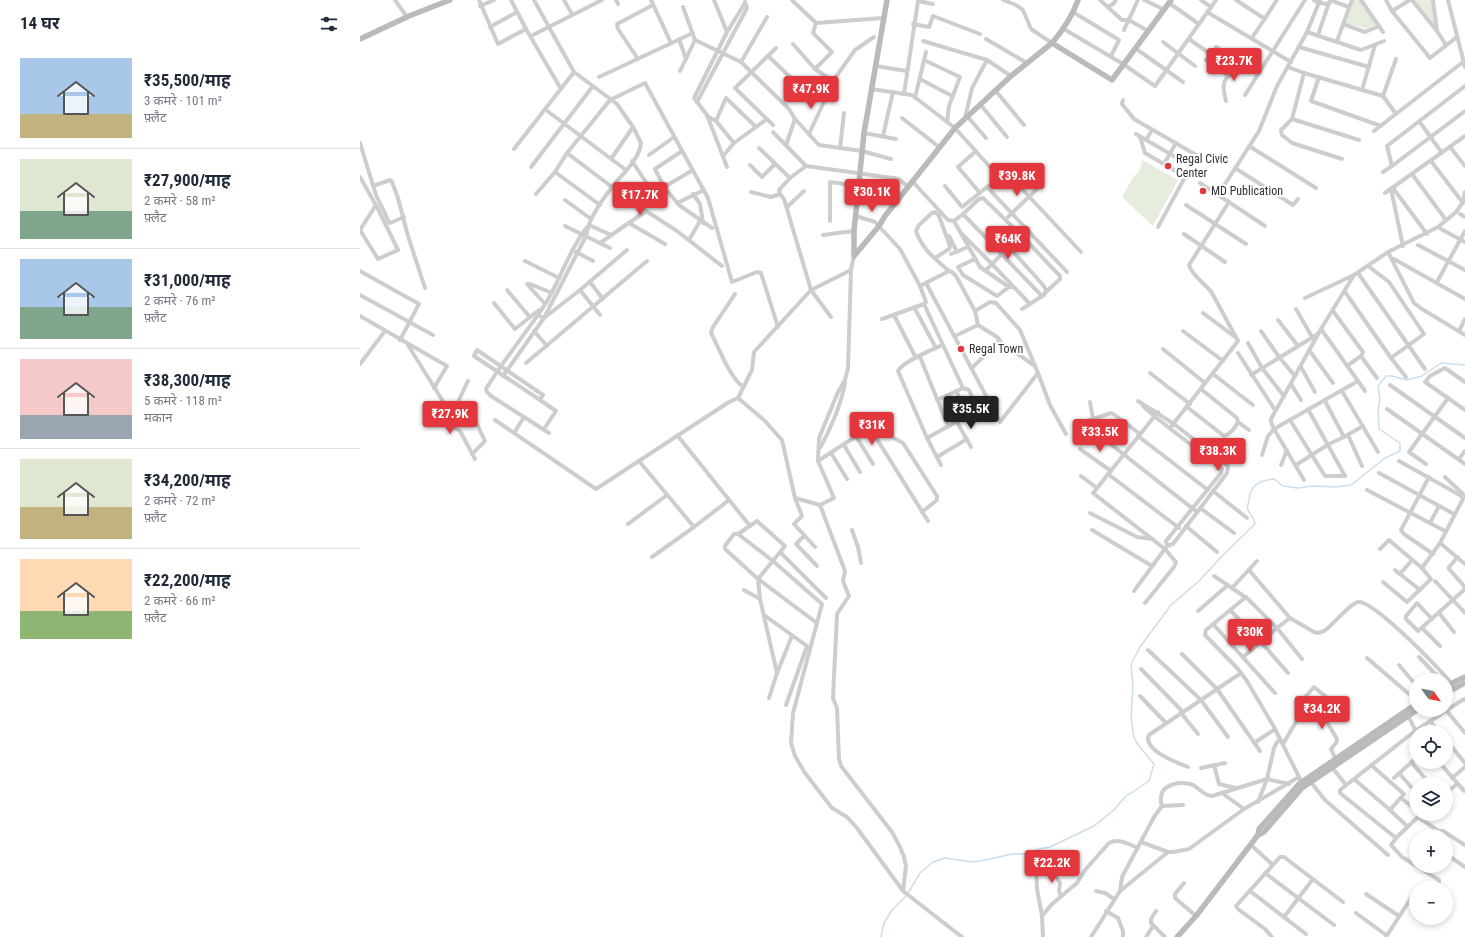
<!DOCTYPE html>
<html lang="hi">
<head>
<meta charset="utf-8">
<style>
  body { margin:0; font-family:"Roboto Condensed","Noto Sans Devanagari",sans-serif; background:#f6f6f7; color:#1f2937; height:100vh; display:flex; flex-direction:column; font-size:15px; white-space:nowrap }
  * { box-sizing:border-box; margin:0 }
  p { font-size:13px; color:#747a83 }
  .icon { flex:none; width:22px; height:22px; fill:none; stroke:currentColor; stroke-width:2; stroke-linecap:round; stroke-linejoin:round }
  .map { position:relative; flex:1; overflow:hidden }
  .sheet { display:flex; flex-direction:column; background:#fff; width:360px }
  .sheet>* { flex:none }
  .needle { width:26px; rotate:123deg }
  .buttons { position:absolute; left:1049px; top:673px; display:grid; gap:8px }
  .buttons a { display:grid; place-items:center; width:44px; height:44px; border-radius:50%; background:#fff; box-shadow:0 2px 6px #0003; font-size:20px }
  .price { position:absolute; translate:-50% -34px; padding:0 9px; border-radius:4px; background:#e3373d; color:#fff; font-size:13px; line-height:26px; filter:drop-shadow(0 1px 2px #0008) }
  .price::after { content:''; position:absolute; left:50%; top:24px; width:12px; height:9px; margin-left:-6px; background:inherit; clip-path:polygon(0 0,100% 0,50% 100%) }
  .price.selected { background:#222; color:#fff }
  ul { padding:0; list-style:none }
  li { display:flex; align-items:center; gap:12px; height:100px; padding:0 20px }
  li+li { border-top:1px solid #e0e1e3 }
  li span { display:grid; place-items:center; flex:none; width:112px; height:80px; border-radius:0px; color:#555 }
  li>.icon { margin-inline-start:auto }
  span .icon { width:48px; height:48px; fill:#fffc; stroke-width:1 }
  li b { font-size:17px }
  h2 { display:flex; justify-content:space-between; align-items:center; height:48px; padding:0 20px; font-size:17px }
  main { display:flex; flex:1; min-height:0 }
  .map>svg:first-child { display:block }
  .green { fill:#e6eddf }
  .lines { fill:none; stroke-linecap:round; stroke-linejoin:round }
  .stream { stroke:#cbdeec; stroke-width:1.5 }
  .street { stroke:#cdcdcd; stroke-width:4 }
  .secondary { stroke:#bababa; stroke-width:5.5 }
  .poi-dot { fill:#e3373d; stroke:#fff; stroke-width:1.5 }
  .labels { text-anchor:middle; stroke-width:4; stroke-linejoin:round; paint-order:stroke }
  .poi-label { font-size:12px; fill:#303030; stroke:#fff; text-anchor:start }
</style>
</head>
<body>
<main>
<section class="sheet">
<h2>14 घर<svg class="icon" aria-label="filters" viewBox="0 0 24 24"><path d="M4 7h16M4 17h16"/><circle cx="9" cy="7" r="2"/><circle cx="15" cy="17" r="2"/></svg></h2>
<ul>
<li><span style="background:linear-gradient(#a9c7e8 70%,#c2b280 0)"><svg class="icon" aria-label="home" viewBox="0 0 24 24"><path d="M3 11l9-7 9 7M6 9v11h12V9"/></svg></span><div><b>₹35,500/माह</b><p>3 कमरे · 101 m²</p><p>फ़्लैट</p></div></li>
<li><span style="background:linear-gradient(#dfe7d0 65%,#7fa58c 0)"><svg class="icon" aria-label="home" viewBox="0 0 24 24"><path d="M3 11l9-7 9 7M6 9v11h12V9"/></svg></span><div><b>₹27,900/माह</b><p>2 कमरे · 58 m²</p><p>फ़्लैट</p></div></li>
<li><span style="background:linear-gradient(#a9c7e8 60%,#7fa58c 0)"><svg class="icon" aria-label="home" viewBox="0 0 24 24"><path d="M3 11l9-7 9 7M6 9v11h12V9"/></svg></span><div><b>₹31,000/माह</b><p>2 कमरे · 76 m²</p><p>फ़्लैट</p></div></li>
<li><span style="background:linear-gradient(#f6c9c9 70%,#9aa5b1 0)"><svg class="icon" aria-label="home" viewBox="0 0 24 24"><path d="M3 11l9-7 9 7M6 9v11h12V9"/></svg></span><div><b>₹38,300/माह</b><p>5 कमरे · 118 m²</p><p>मकान</p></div></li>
<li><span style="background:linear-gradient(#dfe7d0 60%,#c2b280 0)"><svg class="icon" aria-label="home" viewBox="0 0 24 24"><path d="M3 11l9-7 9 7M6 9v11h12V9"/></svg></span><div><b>₹34,200/माह</b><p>2 कमरे · 72 m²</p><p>फ़्लैट</p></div></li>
<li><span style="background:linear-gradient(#ffd9b3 65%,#8fb573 0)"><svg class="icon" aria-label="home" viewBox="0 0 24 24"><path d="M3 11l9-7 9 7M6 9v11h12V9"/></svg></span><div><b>₹22,200/माह</b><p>2 कमरे · 66 m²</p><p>फ़्लैट</p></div></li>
</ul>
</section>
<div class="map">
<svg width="1105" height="937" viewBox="0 0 1105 937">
  <rect width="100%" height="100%" fill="#fff"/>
  <g class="green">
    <path d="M994,0H999L1016,24L1008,29L986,23Z"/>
    <path d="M1054,0H1072L1076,29Z"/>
    <path d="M782,160L818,180L793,226L762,197L774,176L779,172Z"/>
  </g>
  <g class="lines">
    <path class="stream" d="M521,937L524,923L532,910L547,895L560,873L573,862L585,858L612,862L626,860L652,854H668L679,849L690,847L734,826L755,809L765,797L789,781L794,764L779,746L774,738L771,718L773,686L771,664L780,647L811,605L839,581L863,555L895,524C894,517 890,515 888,510C887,508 888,503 889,501C889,486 900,480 914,479L923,486L937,488L953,486L975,487L991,485L1025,458L1040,451V443L1019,429L1018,410L1020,399L1018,386L1026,376H1032L1047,380L1062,376L1081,363L1105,365"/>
    <g class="street">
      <path d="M35,0L47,17"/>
      <path d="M119,0L138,44L166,29"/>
      <path d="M151,0L166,29L201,89"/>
      <path d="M174,0L214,72L257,104L273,127L251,159"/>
      <path d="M204,0L212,14"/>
      <path d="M256,0L258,4"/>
      <path d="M291,0L311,43"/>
      <path d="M354,0L367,32"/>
      <path d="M432,0L456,23L523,18"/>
      <path d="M643,0L656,5L663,10L671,29L692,43"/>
      <path d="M740,0L762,20H769L788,31"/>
      <path d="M784,0L803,9"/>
      <path d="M841,0L851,7"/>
      <path d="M876,0L905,19"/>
      <path d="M954,0L959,3L969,4"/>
      <path d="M970,0L989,7"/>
      <path d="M1001,0L1023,32"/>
      <path d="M1026,0L1032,11L1070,58L1097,37"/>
      <path d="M1052,0L1077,31"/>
      <path d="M1073,0L1077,31L1086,45"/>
      <path d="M1088,0L1105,67"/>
      <path d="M809,3L839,24"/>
      <path d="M120,6L134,0"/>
      <path d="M323,7L335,40L381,62L429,109L435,119L459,145L502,151L531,159"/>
      <path d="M748,7L753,4L756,0"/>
      <path d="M1032,11L1050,0"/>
      <path d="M713,12L759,40L751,56"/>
      <path d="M847,12L931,62"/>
      <path d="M553,24L569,27L573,16L620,34"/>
      <path d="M983,24L1005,32L1019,26"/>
      <path d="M130,27L157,12"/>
      <path d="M704,29L763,64L795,86L856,0"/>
      <path d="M764,30L778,0"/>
      <path d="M947,32L1001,50L1024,41"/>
      <path d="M958,35L970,0"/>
      <path d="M171,36L242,0"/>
      <path d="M892,38L917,0"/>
      <path d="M319,39L326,59"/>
      <path d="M626,39L667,63"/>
      <path d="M829,39L849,53"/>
      <path d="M563,41L627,60L651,76"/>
      <path d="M977,41L992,0"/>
      <path d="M803,42L835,66"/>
      <path d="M433,44L455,69L473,81L495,50L514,37"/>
      <path d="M856,47L899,74"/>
      <path d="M939,47L1009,67"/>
      <path d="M775,48L823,82"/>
      <path d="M408,56L444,90"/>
      <path d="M278,59L258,29L257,24L293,5"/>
      <path d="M1036,59L1023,96L1036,114"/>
      <path d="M564,60L600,77L589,106L587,122"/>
      <path d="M846,60L869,76"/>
      <path d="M381,62L407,17"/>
      <path d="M516,66L547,71"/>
      <path d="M928,67L944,73L1023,96"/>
      <path d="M455,69L472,52L453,33L456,23"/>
      <path d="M320,71L335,40"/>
      <path d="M944,73L932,119L999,140"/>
      <path d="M239,77L333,33"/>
      <path d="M959,77L951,101L1021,126"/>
      <path d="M560,79L592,96"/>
      <path d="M511,89L552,95L595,128L639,177"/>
      <path d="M635,90L664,125"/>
      <path d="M1002,90L1015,45"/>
      <path d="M544,94L558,1L573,4"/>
      <path d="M885,95L945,0"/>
      <path d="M555,98L566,52"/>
      <path d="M763,100L762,104L774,119L838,156L831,166L776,134"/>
      <path d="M866,101C860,79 866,79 879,63"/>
      <path d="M337,102L387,8L385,2"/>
      <path d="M620,104L647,137"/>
      <path d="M186,110L266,170"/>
      <path d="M347,116L356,121L374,143"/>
      <path d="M607,116L626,138"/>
      <path d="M542,118L579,147"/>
      <path d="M605,118L612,88L627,60"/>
      <path d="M932,119L921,130L922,135L932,143L982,159"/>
      <path d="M356,121L366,98L396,127L374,143L363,156"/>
      <path d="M1059,121L1082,153"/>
      <path d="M413,125L375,88L416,48"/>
      <path d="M396,127L407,119"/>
      <path d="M1014,131L1103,62"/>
      <path d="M413,132L446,166"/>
      <path d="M504,133L536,139"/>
      <path d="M449,134L468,93"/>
      <path d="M523,136L533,92"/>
      <path d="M780,137L785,153L826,177"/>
      <path d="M786,140L792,130"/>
      <path d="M0,143L16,195L29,222L30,223L44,217"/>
      <path d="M426,145L435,119"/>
      <path d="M889,146L956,188"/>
      <path d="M1090,147L1105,166"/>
      <path d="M399,148L430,178"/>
      <path d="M480,148L484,113"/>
      <path d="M154,149L214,72"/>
      <path d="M322,151L295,169L304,187L333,170"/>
      <path d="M616,151L598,167L620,193"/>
      <path d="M207,153L252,187"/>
      <path d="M289,155L314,137"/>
      <path d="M272,161L293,193"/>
      <path d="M1071,161L1103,203"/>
      <path d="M804,164L816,143"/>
      <path d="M390,165L402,177L415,164"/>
      <path d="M1032,166L1027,146L1105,86"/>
      <path d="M171,167L233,86"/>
      <path d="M367,167L347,115L334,98L367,32L385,3"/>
      <path d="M875,168L933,205L938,199"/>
      <path d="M1023,172L1032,166L1105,111"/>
      <path d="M1052,174L1086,220"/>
      <path d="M0,177L17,207L38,250L18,259L0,230"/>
      <path d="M552,181L588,220L594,221L603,214L682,296"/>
      <path d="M840,183L905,226"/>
      <path d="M13,186L30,180L32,182L38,198L48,236L65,288"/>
      <path d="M253,186L286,211L317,231L362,266"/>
      <path d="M585,186L602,207L646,172L721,252"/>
      <path d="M304,187L319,205L352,228"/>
      <path d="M627,187L707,272"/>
      <path d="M1033,188L1067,234"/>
      <path d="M1031,189L1043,246"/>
      <path d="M391,192L411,197L420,194"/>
      <path d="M1025,193L1105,136"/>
      <path d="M176,194L195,172"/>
      <path d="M333,194L340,204L343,223"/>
      <path d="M858,195L899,131L917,86L947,32L960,0"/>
      <path d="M205,200L231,219"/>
      <path d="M317,203L344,190"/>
      <path d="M240,205L195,172L207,153L250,100L285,83L348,198L372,282L397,272L401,273L418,327"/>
      <path d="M826,205L886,244"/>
      <path d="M427,207L444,191"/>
      <path d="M603,214L619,199L623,198L661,235L626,270"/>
      <path d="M1100,214L1105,217"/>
      <path d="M496,216L515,222L540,249L560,286L566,302L564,304L603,388"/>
      <path d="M648,217L677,189"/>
      <path d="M470,221V182L499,186"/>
      <path d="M594,221L620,267L649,287H653"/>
      <path d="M269,223L305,244"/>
      <path d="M229,225L251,235"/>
      <path d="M205,226L250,248"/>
      <path d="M798,227L831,166"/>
      <path d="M1081,229L1105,242"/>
      <path d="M0,230L16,205"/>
      <path d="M601,233L632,264L670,304"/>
      <path d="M824,234L865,262"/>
      <path d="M463,235L494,231"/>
      <path d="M661,235L700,276V279L686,292"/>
      <path d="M589,236L597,252"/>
      <path d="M329,240L340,221"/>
      <path d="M240,243L286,211"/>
      <path d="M1058,245L1105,270"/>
      <path d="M649,247L683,285L686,290L684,295L662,309"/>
      <path d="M216,252L233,261"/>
      <path d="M1028,252L1054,303L1062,309L1105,335"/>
      <path d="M591,254L608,247"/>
      <path d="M575,258L589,249L590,246L579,216L575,212L572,213L559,225L556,231C562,249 575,259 589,271"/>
      <path d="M615,259L598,267L603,275L637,296L649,287"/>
      <path d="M1034,259L1105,299"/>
      <path d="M165,261L199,278"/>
      <path d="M1008,266L1029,282L1064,334L1031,358L1046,377"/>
      <path d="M0,271L59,304L40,340"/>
      <path d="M998,273L1065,369"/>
      <path d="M230,282L243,299"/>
      <path d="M1077,282L1105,231"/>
      <path d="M566,283L640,422L678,373L660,330L636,303L630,302L615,311"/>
      <path d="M560,286L589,271L592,272L596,276L615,311L618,325L595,336"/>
      <path d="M147,290L169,316"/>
      <path d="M220,290L240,315"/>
      <path d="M985,292L1031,358"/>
      <path d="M375,294L353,327L351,333C360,350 369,376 383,387"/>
      <path d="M0,295L73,335"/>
      <path d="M945,298L994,275L1028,252L1078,227L1096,212L1103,202L1105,192"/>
      <path d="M134,303L155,329L179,310"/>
      <path d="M185,304L167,284H170L192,293"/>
      <path d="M554,307L576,348"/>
      <path d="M936,309L952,337"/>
      <path d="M973,311L1003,352L1001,356L987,366"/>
      <path d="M843,313L875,337"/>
      <path d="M177,315L184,318L220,290L267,250"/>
      <path d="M534,315L556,358"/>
      <path d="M0,316L87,366L74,388"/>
      <path d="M471,317L451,290L424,199L420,194L419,190L430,178L446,166L533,178L539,179L547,186"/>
      <path d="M522,319L564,304"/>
      <path d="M918,320L938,346"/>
      <path d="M174,331L187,346"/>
      <path d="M823,331L863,361"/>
      <path d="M901,331L919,357L935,376"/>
      <path d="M1099,331L1105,319"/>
      <path d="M639,341L675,366"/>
      <path d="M888,343L902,368L924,396"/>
      <path d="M48,345L89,411L96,406L108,381"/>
      <path d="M803,349L845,383"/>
      <path d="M117,350L183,395L180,400L114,356Z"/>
      <path d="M949,350L973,383"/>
      <path d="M878,353L915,410"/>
      <path d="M1001,356L1017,378"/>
      <path d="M560,357L588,426"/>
      <path d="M166,363L287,261"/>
      <path d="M0,364L25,331"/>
      <path d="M941,367L955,392"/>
      <path d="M612,368L639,341V339L637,337L618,325"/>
      <path d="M678,373L690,405L706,434"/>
      <path d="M790,373L830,404"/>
      <path d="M853,374L893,405"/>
      <path d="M891,375L958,334"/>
      <path d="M143,376L184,318L226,236C229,216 244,198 256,182C265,172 280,157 281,143L273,127"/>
      <path d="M998,381L1005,391"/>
      <path d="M1105,382L1085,368L1070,376L1065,382L1105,410"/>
      <path d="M931,384L941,400"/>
      <path d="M1030,385L1105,438"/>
      <path d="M596,391L609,415"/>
      <path d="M982,391L1018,452"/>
      <path d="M378,398L404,420L422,440L435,498L442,516L434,524L455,547"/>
      <path d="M180,400L196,411L184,429"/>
      <path d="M965,401L984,437"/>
      <path d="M730,402L733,419"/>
      <path d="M96,406L113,416L125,441L112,454"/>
      <path d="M783,406L794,416L862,469L861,473L806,541L807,546"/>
      <path d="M827,407L864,436C871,434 875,428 878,422L877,418L841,389"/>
      <path d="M948,409L985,476"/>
      <path d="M1027,409L1105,464"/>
      <path d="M89,411L85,419L86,423L100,431L115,459"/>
      <path d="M135,420L236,489L369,402L378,398L392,370L394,352L451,290L491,270"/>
      <path d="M930,420L965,476H985"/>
      <path d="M597,422L611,447"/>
      <path d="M878,422L889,430"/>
      <path d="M510,428L568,521"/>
      <path d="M810,428L878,341L852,293C845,283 832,276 829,265L869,202"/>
      <path d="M154,433L164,417"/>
      <path d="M189,433L131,396L127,392L126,389C144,359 167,332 186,303C201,278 209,250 227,227"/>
      <path d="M780,434L755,415L751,413L727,421L725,424L837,512"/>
      <path d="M317,435L390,526"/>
      <path d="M988,435L1002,466"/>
      <path d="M496,436L513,464"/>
      <path d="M778,436L848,490"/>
      <path d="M567,438L618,410L609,390L603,388L577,400"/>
      <path d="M484,445L500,472"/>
      <path d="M460,448C470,430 482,403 485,382"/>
      <path d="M720,449L751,471"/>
      <path d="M471,453L487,479"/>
      <path d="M902,455L908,436L914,429L998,381L961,329"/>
      <path d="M577,457L607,439"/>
      <path d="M1099,459L1105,451"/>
      <path d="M279,461L334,527L292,557"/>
      <path d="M458,461L507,429L515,428L543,443L577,496V500L562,512"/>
      <path d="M1039,461L1105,498"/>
      <path d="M1066,464L1049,452L1088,398"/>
      <path d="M581,465L567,438L538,371C542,362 572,350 582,345"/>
      <path d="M921,465L927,450"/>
      <path d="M936,465L969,444L984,437L1003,426"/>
      <path d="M1019,473L1094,514"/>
      <path d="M748,474L819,528"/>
      <path d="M721,476L737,488"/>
      <path d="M1069,477L1041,530L1044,534L1073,554"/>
      <path d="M944,480L914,429L911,422V419L961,329L994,275"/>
      <path d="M1007,490L1085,531"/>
      <path d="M853,491L887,518"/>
      <path d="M435,498L460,505L474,498L458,461L459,438L478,392L485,380L488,368L491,270L494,256"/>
      <path d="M460,505L485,571L483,581L489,596L477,614L473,698L477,708L479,759L481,766L532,832L540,847L544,857L546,866L543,891"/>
      <path d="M840,508L874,533"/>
      <path d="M730,513L777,537L793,539"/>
      <path d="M1070,523L1079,506"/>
      <path d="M268,524L307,495"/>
      <path d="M826,526L857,552"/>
      <path d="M334,527L369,500"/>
      <path d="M492,530L498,547L501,563"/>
      <path d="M732,530L792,566"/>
      <path d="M378,534H374L365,546V549L398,579L457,623"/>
      <path d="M444,536L436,544L457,566"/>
      <path d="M1080,543L1105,564"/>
      <path d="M1020,549L1029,540L1062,568L1071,579L1047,602L1023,582"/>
      <path d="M420,552L466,598"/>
      <path d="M1098,557L1089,567V569L1105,587"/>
      <path d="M1062,568L1080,543L1104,497L1103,494L1085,477"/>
      <path d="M889,570L930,618L954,632L958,633L964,631C973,626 990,602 999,602C1015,602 1084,672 1095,688"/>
      <path d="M1035,570L1060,590"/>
      <path d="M1040,574L1052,560"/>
      <path d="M854,576L888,599L917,628L942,659"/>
      <path d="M1075,581L1105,613"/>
      <path d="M872,588L897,561"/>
      <path d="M384,590L400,599"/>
      <path d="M774,591L807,546L813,544L867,473L868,466L814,424L778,401"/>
      <path d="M886,597L846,630L845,635L878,669L887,681L914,727L940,779"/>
      <path d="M785,603L814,567L816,562L815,561L805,549L733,493L798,412"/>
      <path d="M870,610L901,642L928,673"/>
      <path d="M838,611L868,585"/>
      <path d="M1079,613L1094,632"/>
      <path d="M404,615L447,646L426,705"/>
      <path d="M1072,619L1057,603L1046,616V619L1058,631L1105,589"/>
      <path d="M853,624L915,693"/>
      <path d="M1062,628L1080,646"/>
      <path d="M867,640L884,624"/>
      <path d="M788,650L841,700L868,737"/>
      <path d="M822,654L857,689L900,751"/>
      <path d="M883,657L917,628L930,618"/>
      <path d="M1059,657L1077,676V678L1074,680"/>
      <path d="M1007,658L1056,700"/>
      <path d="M1039,665L1056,685"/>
      <path d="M781,669L823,712"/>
      <path d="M417,673L400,599L398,579L425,546L397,521L378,534L413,561L462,604L433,713L431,743L435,756L445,773L472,808L487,817L497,828L543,891L602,937"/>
      <path d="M780,696L806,723"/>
      <path d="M409,698L417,673L432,636"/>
      <path d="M968,699L961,707L960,710L977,739L976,743L971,749L976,760"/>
      <path d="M939,704L954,687L986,713"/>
      <path d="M1086,710L1105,733"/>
      <path d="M821,713L838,734"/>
      <path d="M1048,715L1056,732"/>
      <path d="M1070,721L1079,732"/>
      <path d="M1086,740L1105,763"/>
      <path d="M894,743L915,729"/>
      <path d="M923,744L940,715"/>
      <path d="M1051,762L1070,784"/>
      <path d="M1079,762L1104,791"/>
      <path d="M854,765L859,784L876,788"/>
      <path d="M971,766L986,785"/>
      <path d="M828,767C818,763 782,750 789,735L881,673"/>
      <path d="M841,768L865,763"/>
      <path d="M1039,773L1052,788"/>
      <path d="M1034,778L1056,758"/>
      <path d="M1092,778L1105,767"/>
      <path d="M994,779L1030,810L1044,794L1011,765"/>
      <path d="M950,781L965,800L1028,855"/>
      <path d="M862,793L884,809"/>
      <path d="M1086,793L1097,784"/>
      <path d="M1041,798L1056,810"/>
      <path d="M898,802L907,779L914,748L917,742L921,740"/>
      <path d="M1086,803L1090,807"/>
      <path d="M802,806L823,805"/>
      <path d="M1030,810L1048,827"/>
      <path d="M1061,814L1036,838L1031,845L1042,857L1079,880V884L1076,888"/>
      <path d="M1058,817L1080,832"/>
      <path d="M1078,836L1081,831H1083L1105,845"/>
      <path d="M1036,838L980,793V790L1055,731L1104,699L1105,700"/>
      <path d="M781,842L808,852"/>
      <path d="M891,845L913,865"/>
      <path d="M1086,854L1105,867"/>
      <path d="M676,864L677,889L682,916L683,937"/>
      <path d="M690,867L700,883L699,891L701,896"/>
      <path d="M905,873L974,925"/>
      <path d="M824,883L815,894V898L836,916"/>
      <path d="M736,891L745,893L754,899"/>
      <path d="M760,891L762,877L794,817L802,806C801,803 800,800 801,797C802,783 823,781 833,785C840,789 844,796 852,796L907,779L929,784"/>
      <path d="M890,891L946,934"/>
      <path d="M1006,894L1039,916"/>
      <path d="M746,911L758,918L763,931V937"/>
      <path d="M796,911L791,919V923L805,937"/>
      <path d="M996,913L1026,935"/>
      <path d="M682,916L692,904L717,883L725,870L749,843C759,838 769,844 778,848"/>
      <path d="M924,917L953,879"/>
      <path d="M731,937L760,891L808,852H813L829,849L884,809L939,777"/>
      <path d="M786,937L793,926"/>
      <path d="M912,937L905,929L878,909L876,906L920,857H924L983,902"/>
      <path d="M1026,937L1053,895L1056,897"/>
    </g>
    <g class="secondary">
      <path d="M0,39L49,16L90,0"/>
      <path d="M692,43C703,30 712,17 718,0"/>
      <path d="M494,255V231L504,133L527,0"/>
      <path d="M494,256L519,226L525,216L595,128L651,76L692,43L752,80L811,0"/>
      <path d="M1086,686L1105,677"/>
      <path d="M1086,693L1105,683"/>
      <path d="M898,835L899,829L939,784L1056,704"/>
      <path d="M817,937L836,916L898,835L904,832L942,788L1057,710"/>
    </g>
  </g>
  <g class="poi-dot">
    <circle cx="808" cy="166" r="4"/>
    <circle cx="843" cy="191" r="4"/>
    <circle cx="601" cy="349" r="4"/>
  </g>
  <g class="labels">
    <g class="poi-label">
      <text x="816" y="163">Regal Civic<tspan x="816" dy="14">Center</tspan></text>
      <text x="851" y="195">MD Publication</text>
      <text x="609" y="353">Regal Town</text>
    </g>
  </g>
</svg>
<div class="buttons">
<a><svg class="needle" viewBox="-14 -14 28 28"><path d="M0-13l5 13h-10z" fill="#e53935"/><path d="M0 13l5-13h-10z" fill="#747a83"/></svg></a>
<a><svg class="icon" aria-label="locate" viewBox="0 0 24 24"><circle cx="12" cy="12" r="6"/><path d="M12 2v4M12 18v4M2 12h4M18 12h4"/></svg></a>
<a><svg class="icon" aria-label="layers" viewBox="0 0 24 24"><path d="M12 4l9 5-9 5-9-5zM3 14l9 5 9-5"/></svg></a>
<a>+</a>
<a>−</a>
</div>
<b class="price" style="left:874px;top:82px">₹23.7K</b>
<b class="price" style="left:451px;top:110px">₹47.9K</b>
<b class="price" style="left:657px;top:197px">₹39.8K</b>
<b class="price" style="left:512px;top:213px">₹30.1K</b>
<b class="price" style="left:280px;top:216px">₹17.7K</b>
<b class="price" style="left:648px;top:260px">₹64K</b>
<b class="price selected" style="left:611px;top:430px">₹35.5K</b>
<b class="price" style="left:90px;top:435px">₹27.9K</b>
<b class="price" style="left:512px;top:446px">₹31K</b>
<b class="price" style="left:740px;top:453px">₹33.5K</b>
<b class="price" style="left:858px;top:472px">₹38.3K</b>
<b class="price" style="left:890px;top:653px">₹30K</b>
<b class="price" style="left:962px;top:730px">₹34.2K</b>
<b class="price" style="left:692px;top:884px">₹22.2K</b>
</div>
</main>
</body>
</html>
